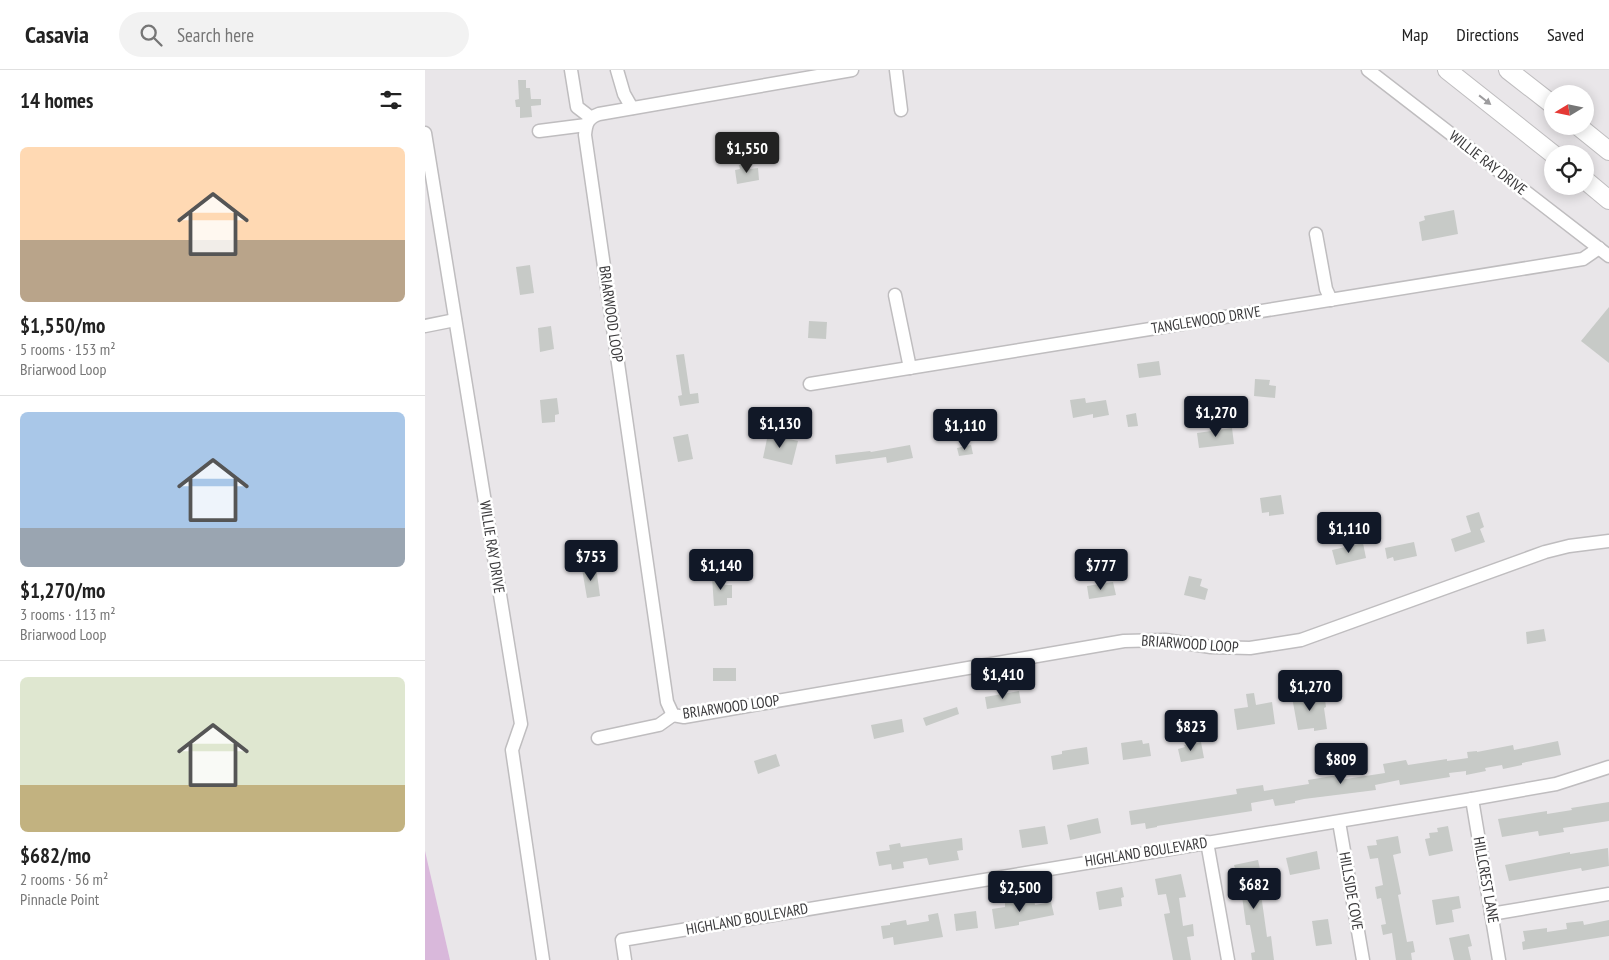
<!DOCTYPE html>
<html lang="en">
<head>
<meta charset="utf-8">
<style>
  body { margin:0; font-family:"PT Sans Narrow",sans-serif; background:#f2f2f2; color:#222; height:100vh; display:flex; flex-direction:column; font-size:19px; white-space:nowrap }
  * { box-sizing:border-box; margin:0 }
  p { font-size:16px; color:#767676 }
  .icon { flex:none; width:28px; height:28px; fill:none; stroke:currentColor; stroke-width:2; stroke-linecap:round; stroke-linejoin:round }
  .map { position:relative; flex:1; overflow:hidden }
  .sheet { display:flex; flex-direction:column; background:#fff; width:425px }
  .sheet>* { flex:none }
  .needle { width:32px; rotate:260deg }
  .tools { position:absolute; left:1119px; top:15px; display:grid; gap:10px }
  .tools a { display:grid; place-items:center; width:50px; height:50px; border-radius:50%; background:#fff; box-shadow:0 2px 12px #0003; font-size:25px }
  .price { position:absolute; translate:-50% -42px; padding:0 11px; border-radius:5px; background:#111827; color:#fff; font-size:16px; line-height:32px; filter:drop-shadow(0 1px 2px #0008) }
  .price::after { content:''; position:absolute; left:50%; top:30px; width:15px; height:11px; margin-left:-8px; background:inherit; clip-path:polygon(0 0,100% 0,50% 100%) }
  .price.active { background:#222; color:#fff }
  ul { padding:0; list-style:none }
  li { display:grid; align-content:center; gap:10px; height:265px; padding:0 20px }
  li+li { border-top:1px solid #e0e0e0 }
  li span { display:grid; place-items:center; height:155px; border-radius:8px; color:#555 }
  li>.icon { margin-inline-start:auto }
  span .icon { width:90px; height:90px; fill:#fffc; stroke-width:1 }
  li b { font-size:21px }
  h2 { display:flex; justify-content:space-between; align-items:center; height:60px; padding:0 20px; font-size:21px }
  header { display:flex; align-items:center; gap:30px; box-sizing:border-box; height:70px; padding:0 25px; background:#fff; border-bottom:1px solid #e0e0e0 }
  header strong { font-size:24px }
  nav { display:flex; gap:28px; margin-inline-start:auto; font-size:18px }
  .search { width:350px; height:45px; background:#f2f2f2; display:flex; align-items:center; gap:12px; box-sizing:border-box; padding:0 18px; border-radius:28px; color:#767676; font-size:19px }
  main { display:flex; flex:1; min-height:0 }
  .map>svg:first-child { display:block }
  .green { fill:#d9b8db }
  .building { fill:#c7cac7 }
  .lines { fill:none; stroke-linecap:round; stroke-linejoin:round }
  .minor-casing { stroke:#bfbdbf; stroke-width:15 }
  .highway-casing { stroke:#bfbdbf; stroke-width:20 }
  .minor { stroke:#fff; stroke-width:12 }
  .highway { stroke:#fff; stroke-width:18 }
  .oneway { fill:#9d9c9e }
  .labels { text-anchor:middle; stroke-width:5; stroke-linejoin:round; paint-order:stroke }
  .street-label { font-size:15px; fill:#3b3a3c; stroke:#fff }
</style>
</head>
<body>
<header>
<strong>Casavia</strong>
<div class="search"><svg class="icon" aria-label="search" viewBox="0 0 24 24"><circle cx="10" cy="10" r="6"/><path d="M15 15l6 6"/></svg>Search here</div>
<nav><a>Map</a><a>Directions</a><a>Saved</a></nav>
</header>
<main>
<section class="sheet">
<h2>14 homes<svg class="icon" aria-label="filters" viewBox="0 0 24 24"><path d="M4 7h16M4 17h16"/><circle cx="9" cy="7" r="2"/><circle cx="15" cy="17" r="2"/></svg></h2>
<ul>
<li><span style="background:linear-gradient(#ffd9b3 60%,#b9a48a 0)"><svg class="icon" aria-label="home" viewBox="0 0 24 24"><path d="M3 11l9-7 9 7M6 9v11h12V9"/></svg></span><div><b>$1,550/mo</b><p>5 rooms · 153 m²</p><p>Briarwood Loop</p></div></li>
<li><span style="background:linear-gradient(#a9c7e8 75%,#9aa5b1 0)"><svg class="icon" aria-label="home" viewBox="0 0 24 24"><path d="M3 11l9-7 9 7M6 9v11h12V9"/></svg></span><div><b>$1,270/mo</b><p>3 rooms · 113 m²</p><p>Briarwood Loop</p></div></li>
<li><span style="background:linear-gradient(#dfe7d0 70%,#c2b280 0)"><svg class="icon" aria-label="home" viewBox="0 0 24 24"><path d="M3 11l9-7 9 7M6 9v11h12V9"/></svg></span><div><b>$682/mo</b><p>2 rooms · 56 m²</p><p>Pinnacle Point</p></div></li>
</ul>
</section>
<div class="map">
<svg width="1184" height="890" viewBox="0 0 1184 890">
  <rect width="100%" height="100%" fill="#e9e6e9"/>
  <path class="green" d="M0,781L25,890H0Z"/>
  <g class="building">
    <path d="M93,10H101V18H105L106,29H116V35L106,36L107,47L95,48V37H91L90,30L94,29Z"/>
    <path d="M324,93L325,99L333,98L334,110L312,114L310,100L315,99L314,95Z"/>
    <path d="M1029,140L1033,164L997,171L994,152L1000,150L999,146Z"/>
    <path d="M105,195L109,223L95,225L91,197Z"/>
    <path d="M1184,237V293L1156,271Z"/>
    <path d="M384,251L402,252L401,269L383,268Z"/>
    <path d="M126,256L129,279L115,282L113,258Z"/>
    <path d="M259,284L265,324L273,323L274,333L255,336L253,326L257,325L251,285Z"/>
    <path d="M734,291L736,305L714,308L712,294Z"/>
    <path d="M830,309L845,310L844,315L851,316L850,328L829,326Z"/>
    <path d="M132,328L134,344L130,345V352L117,353L115,330Z"/>
    <path d="M660,328L661,333L681,330L684,345L668,348V344L648,348L645,330Z"/>
    <path d="M711,343L713,356L703,357L701,345Z"/>
    <path d="M807,358L809,374L774,378L772,363Z"/>
    <path d="M263,364L268,389L253,392L248,367Z"/>
    <path d="M343,364L373,371L367,395L338,388Z"/>
    <path d="M485,375L488,388L462,393L461,387L411,394L410,385L445,381L446,382Z"/>
    <path d="M546,375L548,384L534,386L532,378Z"/>
    <path d="M856,425L859,444L844,446V442L837,443L835,428Z"/>
    <path d="M1054,442L1059,457L1055,459L1060,472L1030,482L1026,469L1046,462L1041,446Z"/>
    <path d="M989,472L992,486L969,491L968,487L962,489L960,478Z"/>
    <path d="M938,473L941,488L911,495L907,480Z"/>
    <path d="M171,497L175,526L162,528L157,499Z"/>
    <path d="M300,506V515H307V528H302V535L289,536L287,507Z"/>
    <path d="M764,506L777,509L775,516L783,519L780,530L759,525Z"/>
    <path d="M688,512L691,525L664,529L662,516Z"/>
    <path d="M1119,559L1121,571L1102,574L1101,562Z"/>
    <rect x="288" y="598" width="23" height="13"/>
    <path d="M594,621L596,633L562,639L560,627Z"/>
    <path d="M899,622L901,637L899,638L902,659L889,661V658L873,660L867,627Z"/>
    <path d="M829,623L831,635L847,632L850,654L812,660L809,639L823,637L821,624Z"/>
    <path d="M532,637L534,644L501,656L498,648Z"/>
    <path d="M477,649L479,662L449,669L446,655Z"/>
    <path d="M717,670L718,674L724,673L726,686L698,690L696,673Z"/>
    <path d="M1133,671L1136,685L1097,693V695L1078,699L1077,695L1060,698L1061,701L1041,705V701L1024,703L1025,707L975,715L974,710L950,715L951,720L879,729L870,731V733L850,736L848,729L826,733L827,741L732,756V757L721,759L720,753L706,755L704,741L812,724L811,719L838,715L839,721L884,714L883,710L913,705L914,710L960,703L958,694L981,690L983,695L1022,689V691L1043,688L1042,682L1052,681V682L1088,675L1089,680Z"/>
    <path d="M776,672L779,688L756,692L753,679L760,677L759,675Z"/>
    <path d="M662,677L664,694L628,700L626,686L637,684V681Z"/>
    <path d="M351,684L355,696L333,704L329,691Z"/>
    <path d="M1184,732V751L1138,758L1139,762L1114,766L1113,761L1077,767L1073,749L1122,741V744L1147,740L1146,738Z"/>
    <path d="M673,748L676,763L645,770L642,755Z"/>
    <path d="M620,756L623,774L597,778L594,760Z"/>
    <path d="M1023,756L1028,781L1004,786L1000,769L1005,768L1004,763L1013,762L1012,758Z"/>
    <path d="M973,766L976,783L968,785L976,824L973,825L982,872L988,871L990,882L986,883L987,890H971L967,863L958,865L956,855L961,854L956,828L952,829L950,817L958,815L953,788L945,789L942,776L952,775L951,770Z"/>
    <path d="M537,768L538,780L532,781L534,790L504,795L502,788L478,792L479,798L467,800L466,794L454,796L451,782L465,780L464,775L475,773L476,777Z"/>
    <path d="M1183,778L1184,796L1157,801L1156,798L1084,811L1080,795L1145,782V784Z"/>
    <path d="M892,781L895,799L865,805L861,788Z"/>
    <path d="M833,790L835,799L830,800L836,824L842,867L846,866L849,890H827L826,883L830,882L825,855H821L816,819L809,795Z"/>
    <path d="M756,804L761,827L754,828L758,856L768,854L769,866L762,867L766,890H748L739,844L745,843L741,824L733,825L730,809Z"/>
    <path d="M697,817L699,827L696,828L697,836L674,840L671,822Z"/>
    <path d="M1034,826L1036,838L1027,840L1029,852L1011,855L1007,830Z"/>
    <path d="M609,827L610,835L626,832L629,845L594,852V855L570,859L567,839L580,837V833Z"/>
    <path d="M551,841L553,858L531,861L529,844Z"/>
    <path d="M513,843L518,867L469,875L468,867L458,869L456,856L465,855V853L481,850L482,855L504,851L503,845Z"/>
    <path d="M903,849L907,874L891,876L887,851Z"/>
    <path d="M1184,850V866L1098,880L1097,872L1100,871L1098,861L1122,858V862L1142,859L1141,853L1158,851L1159,855Z"/>
    <path d="M1044,864L1047,876L1043,877L1046,890H1029L1024,868Z"/>
  </g>
  <g class="lines">
    <g class="minor-casing">
      <g id="minor">
        <path d="M146,0L152,37L165,47"/>
        <path d="M192,0L199,24L207,38"/>
        <path d="M427,0L174,44C163,48 161,53 160,65L242,632L248,645L259,647L699,571L740,570L786,577L825,578L876,570L1120,482L1144,476L1184,471"/>
        <path d="M471,0L476,40"/>
        <path d="M943,0L1184,186"/>
        <path d="M114,61L161,55"/>
        <path d="M0,63L96,654L87,680L118,890"/>
        <path d="M891,164L901,219L906,230"/>
        <path d="M470,225L485,298"/>
        <path d="M0,256L30,250"/>
        <path d="M385,314L1158,189L1174,178"/>
        <path d="M173,668L234,655L248,645"/>
        <path d="M1047,729L1074,890"/>
        <path d="M914,752L938,890"/>
        <path d="M782,772L803,890"/>
        <path d="M1066,844L1184,824"/>
        <path d="M200,890L197,870L1047,729L1131,714L1184,697"/>
      </g>
    </g>
    <g class="highway-casing">
      <g id="highway">
        <path d="M1022,0L1128,84"/>
        <path d="M1083,0L1128,35"/>
        <path d="M1153,56L1184,81"/>
        <path d="M1160,110L1184,130"/>
      </g>
    </g>
    <use href="#minor" class="minor"/>
    <use href="#highway" class="highway"/>
  </g>
  <defs><path id="oneway-solid" d="M-6-.8H1V-3.2L6.5 0L1 3.2V.8H-6Z" transform="scale(1.25)"/></defs>
  <use class="oneway" href="#oneway-solid" transform="translate(1060 30) rotate(38)"/>
  <g class="labels">
    <g class="street-label">
      <text transform="translate(1063 93) rotate(38)" y="5">WILLIE RAY DRIVE</text>
      <text transform="translate(186 244) rotate(82)" y="5">BRIARWOOD LOOP</text>
      <text transform="translate(781 250) rotate(-9)" y="5">TANGLEWOOD DRIVE</text>
      <text transform="translate(67 477) rotate(81)" y="5">WILLIE RAY DRIVE</text>
      <text transform="translate(765 574) rotate(4)" y="5">BRIARWOOD LOOP</text>
      <text transform="translate(306 637) rotate(-8)" y="5">BRIARWOOD LOOP</text>
      <text transform="translate(721 782) rotate(-9)" y="5">HIGHLAND BOULEVARD</text>
      <text transform="translate(1061 810) rotate(80)" y="5">HILLCREST LANE</text>
      <text transform="translate(926 821) rotate(80)" y="5">HILLSIDE COVE</text>
      <text transform="translate(322 849) rotate(-10)" y="5">HIGHLAND BOULEVARD</text>
    </g>
  </g>
</svg>
<div class="tools">
<a><svg class="needle" viewBox="-14 -14 28 28"><path d="M0-13l5 13h-10z" fill="#e53935"/><path d="M0 13l5-13h-10z" fill="#767676"/></svg></a>
<a><svg class="icon" aria-label="locate" viewBox="0 0 24 24"><circle cx="12" cy="12" r="6"/><path d="M12 2v4M12 18v4M2 12h4M18 12h4"/></svg></a>
</div>
<b class="price active" style="left:322px;top:104px">$1,550</b>
<b class="price" style="left:791px;top:368px">$1,270</b>
<b class="price" style="left:355px;top:379px">$1,130</b>
<b class="price" style="left:540px;top:381px">$1,110</b>
<b class="price" style="left:924px;top:484px">$1,110</b>
<b class="price" style="left:166px;top:512px">$753</b>
<b class="price" style="left:296px;top:521px">$1,140</b>
<b class="price" style="left:676px;top:521px">$777</b>
<b class="price" style="left:578px;top:630px">$1,410</b>
<b class="price" style="left:885px;top:642px">$1,270</b>
<b class="price" style="left:766px;top:682px">$823</b>
<b class="price" style="left:916px;top:715px">$809</b>
<b class="price" style="left:829px;top:840px">$682</b>
<b class="price" style="left:595px;top:843px">$2,500</b>
</div>
</main>
</body>
</html>
